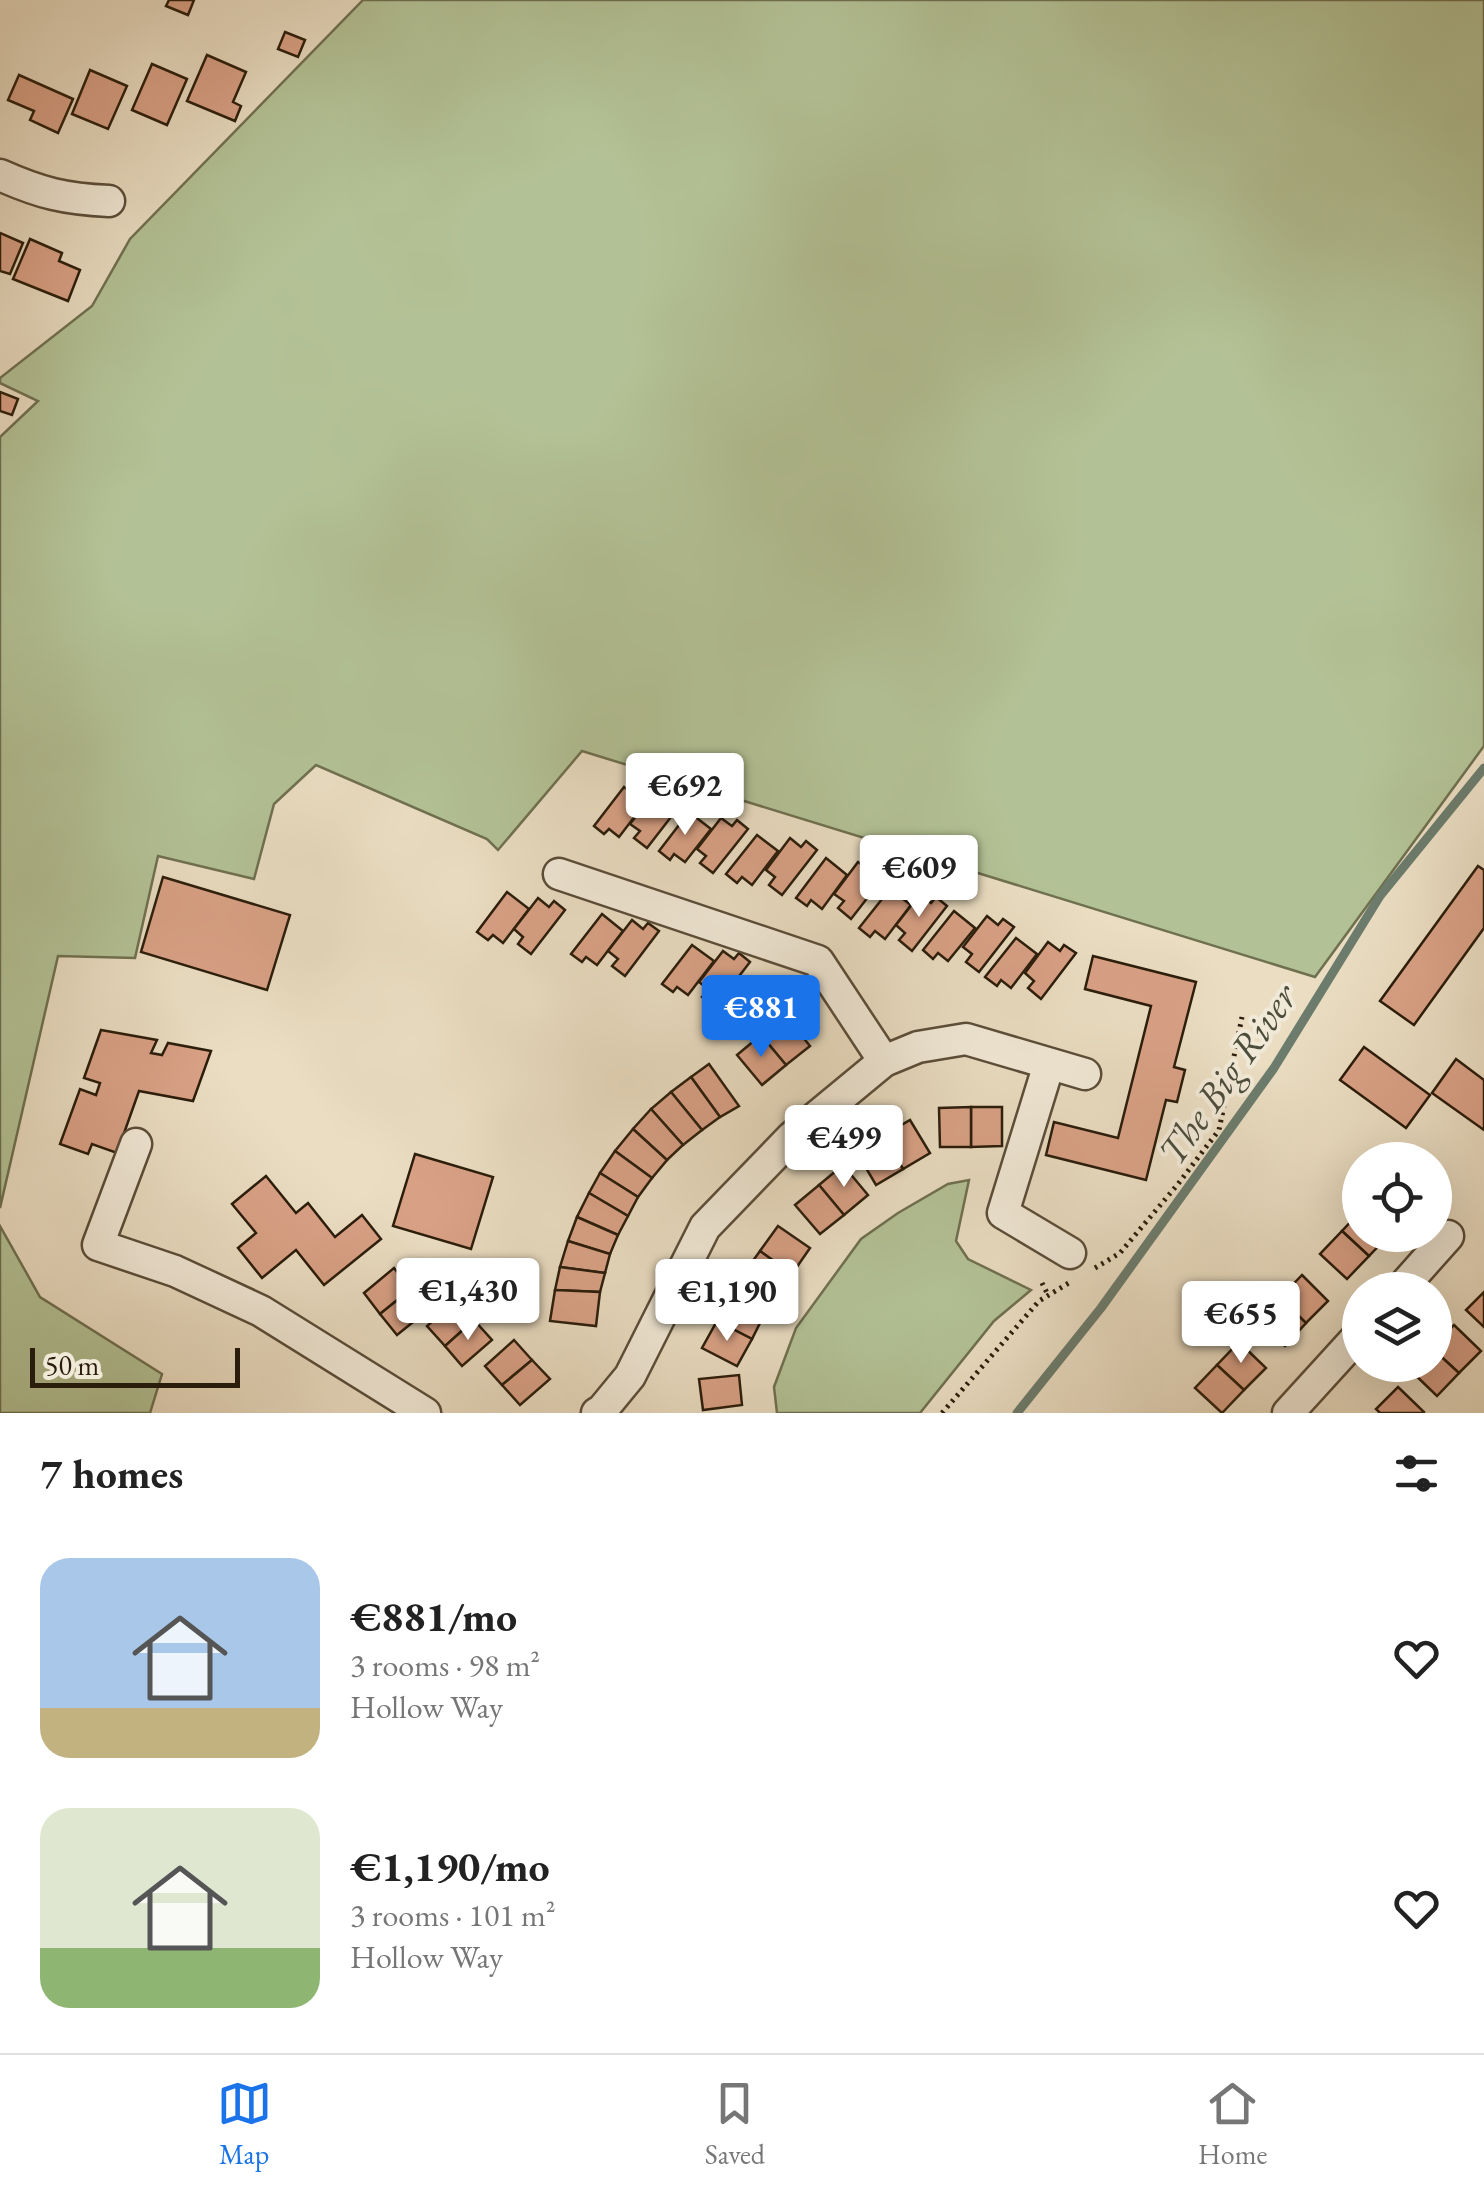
<!DOCTYPE html>
<html lang="en">
<head>
<meta charset="utf-8">
<style>
  body { margin:0; font-family:"EB Garamond",serif; background:#f6f6f6; color:#222; height:100vh; display:flex; flex-direction:column; font-size:38px; white-space:nowrap }
  * { box-sizing:border-box; margin:0 }
  p { font-size:32px; color:#767676 }
  .icon { flex:none; width:55px; height:55px; fill:none; stroke:currentColor; stroke-width:2; stroke-linecap:round; stroke-linejoin:round }
  .map { position:relative; height:1413px; overflow:hidden }
  .side { display:flex; flex-direction:column; background:#fff; flex:1 }
  .side>* { flex:none }
  .tools { position:absolute; left:1342px; top:1142px; display:grid; gap:20px }
  .tools a { display:grid; place-items:center; width:110px; height:110px; border-radius:50%; background:#fff; box-shadow:0 10px 40px #0002; font-size:50px }
  .scale { position:absolute; left:30px; bottom:25px; width:210px; box-sizing:border-box; padding-left:10px; border:5px solid #2b1d0b; border-top:0; font-size:28px; line-height:35px; white-space:nowrap; color:#2b1d0b; -webkit-text-stroke:8px #f1e9d7; paint-order:stroke }
  .price { position:absolute; translate:-50% -85px; padding:0 22px; border-radius:10px; background:#fff; color:#222; font-size:32px; line-height:65px; filter:drop-shadow(0 2px 5px #0008) }
  .price::after { content:''; position:absolute; left:50%; top:60px; width:30px; height:22px; margin-left:-15px; background:inherit; clip-path:polygon(0 0,100% 0,50% 100%) }
  .price.current { background:#1a73e8; color:#fff }
  ul { padding:0; list-style:none }
  li { display:flex; align-items:center; gap:30px; height:250px; padding:0 40px }
  li span { display:grid; place-items:center; flex:none; width:280px; height:200px; border-radius:30px; color:#555 }
  li>.icon { margin-inline-start:auto }
  span .icon { width:120px; height:120px; fill:#fffc; stroke-width:1 }
  li b { font-size:42px }
  h2 { display:flex; justify-content:space-between; align-items:center; height:120px; padding:0 40px; font-size:42px }
  .tabs { display:flex; justify-content:space-around; align-items:center; height:140px; border-top:2px solid #e0e0e0; background:#fff; font-size:28px; color:#767676 }
  .tabs a { display:grid; justify-items:center; gap:5px }
  .tabs .current { color:#1a73e8 }
  .map>svg:first-child { display:block }
  .green { fill:#b3c296; stroke:#6f7050; stroke-width:2.5 }
  .lines { fill:none; stroke-linecap:round; stroke-linejoin:round }
  .stream { stroke:#6c7c6d; stroke-width:9 }
  .building { fill:#d9a186; stroke:#2b1d0b; stroke-width:2.5 }
  .street-casing { stroke:#5b4d39; stroke-width:35 }
  .path { stroke:#2b1d0b; stroke-width:5; stroke-dasharray:2.5 5; stroke-linecap:butt }
  .street { stroke:#f1e9d7; stroke-width:30 }
  .labels { text-anchor:middle; stroke-width:8; stroke-linejoin:round; paint-order:stroke }
  .water-label { font-size:40px; font-style:italic; fill:#4c4d3c; stroke:#f1e9d7 }
</style>
</head>
<body>
<div class="map">
<svg width="1484" height="1413" viewBox="0 0 1484 1413">
  <rect width="100%" height="100%" fill="#eaddc2"/>
  <filter id="stains"><feTurbulence type="fractalNoise" baseFrequency=".002" numOctaves="4"/><feColorMatrix values="0 0 0 0 .2 0 0 0 0 .09 0 0 0 0 .02 0 0 0 .5 -.17"/></filter>
  <radialGradient id="worn" r=".72"><stop offset=".6" stop-color="#630" stop-opacity="0"/><stop offset="1" stop-color="#630" stop-opacity=".3"/></radialGradient>
  <g class="green">
    <path d="M363,0H1484V746L1315,977L582,751L498,850L487,839L316,765L274,804L254,879L158,856L135,958L58,956L0,1208V437L38,401L0,383V378L92,306L130,239Z"/>
    <path d="M969,1180L956,1241L968,1259L1031,1290L994,1321L920,1413H777L774,1387L796,1328L861,1239L898,1213L948,1184Z"/>
    <path d="M0,1226L40,1297L162,1374L150,1413H0Z"/>
  </g>
  <g class="lines">
    <path class="stream" d="M1017,1413L1101,1308L1274,1068L1380,896L1484,768"/>
  </g>
  <g class="building">
    <path d="M169,0H194L188,15L166,6Z"/>
    <path d="M285,32L305,40L298,57L278,49Z"/>
    <path d="M207,55L246,72L233,102L241,106L235,121L187,101Z"/>
    <path d="M152,64L187,79L167,125L132,110Z"/>
    <path d="M90,70L127,86L108,129L72,114Z"/>
    <path d="M19,75L73,99L58,133L30,120L34,111L8,100Z"/>
    <path d="M0,233L23,243L10,274L0,271Z"/>
    <path d="M30,239L62,253L59,261L80,270L68,301L13,279Z"/>
    <path d="M0,392L18,399L12,415L0,411Z"/>
    <path d="M624,787L645,803L619,837L609,829L604,834L594,826Z"/>
    <path d="M655,792L666,801L670,795L681,804L647,848L634,838L640,831L630,824Z"/>
    <path d="M689,812L711,829L685,862L674,854L670,860L659,851Z"/>
    <path d="M721,818L732,826L737,820L748,829L713,873L700,863L706,856L697,849Z"/>
    <path d="M757,835L778,851L752,885L742,877L737,883L726,874Z"/>
    <path d="M790,838L801,847L806,841L817,850L782,895L769,885L775,877L766,870Z"/>
    <path d="M826,858L847,875L822,909L811,900L807,906L796,898Z"/>
    <path d="M858,862L870,871L874,865L886,874L851,919L838,908L844,901L834,894Z"/>
    <path d="M1478,866L1484,870V928L1414,1025L1380,1001Z"/>
    <path d="M163,877L290,915L267,990L141,952Z"/>
    <path d="M890,889L911,905L885,939L875,931L870,937L859,928Z"/>
    <path d="M507,892L529,909L503,943L493,935L488,940L477,932Z"/>
    <path d="M920,894L931,903L936,897L947,906L912,951L899,940L905,933L896,925Z"/>
    <path d="M538,898L549,907L554,901L565,910L531,954L518,944L523,937L514,929Z"/>
    <path d="M954,911L975,928L948,961L938,953L933,959L923,950Z"/>
    <path d="M602,914L623,931L597,965L586,957L582,962L571,954Z"/>
    <path d="M987,916L998,925L1003,919L1014,927L979,972L966,962L972,954L963,947Z"/>
    <path d="M632,920L643,929L648,923L659,931L625,976L612,966L618,959L608,951Z"/>
    <path d="M1016,938L1037,954L1011,988L1001,980L997,986L985,977Z"/>
    <path d="M1048,942L1060,951L1064,945L1076,953L1041,999L1028,988L1034,981L1025,973Z"/>
    <path d="M692,945L714,961L688,995L677,987L673,992L662,984Z"/>
    <path d="M723,951L734,959L739,953L750,962L716,1006L702,997L708,989L699,982Z"/>
    <path d="M1093,956L1196,982L1174,1067L1185,1070L1177,1102L1166,1100L1146,1180L1046,1155L1054,1122L1118,1138L1151,1006L1085,989Z"/>
    <path d="M785,1015L810,1046L786,1065L761,1035Z"/>
    <path d="M101,1030L157,1040L151,1053L162,1055L168,1043L211,1051L193,1101L139,1091L117,1153L92,1144L88,1154L60,1144L80,1089L96,1095L100,1083L84,1078Z"/>
    <path d="M761,1035L786,1065L762,1085L737,1055Z"/>
    <path d="M1364,1047L1430,1095L1406,1128L1340,1080Z"/>
    <path d="M1456,1059L1484,1080V1130L1432,1093Z"/>
    <path d="M709,1064L739,1106L720,1117L691,1077Z"/>
    <path d="M691,1077L720,1117L702,1130L671,1092Z"/>
    <path d="M671,1092L702,1130L683,1145L651,1109Z"/>
    <path d="M971,1107H1002V1146L971,1147Z"/>
    <path d="M971,1107V1147H940L939,1108Z"/>
    <path d="M651,1109L683,1145L667,1160L633,1129Z"/>
    <path d="M910,1120L930,1153L903,1169L883,1136Z"/>
    <path d="M633,1129L667,1160L652,1178L615,1151Z"/>
    <path d="M883,1136L903,1169L876,1185L856,1151Z"/>
    <path d="M615,1151L652,1178L638,1197L600,1173Z"/>
    <path d="M415,1154L493,1177L471,1249L393,1226Z"/>
    <path d="M843,1165L868,1195L844,1215L819,1185Z"/>
    <path d="M600,1173L638,1197L628,1216L589,1193Z"/>
    <path d="M266,1176L296,1213L308,1203L335,1237L362,1215L381,1239L324,1285L296,1250L262,1278L238,1248L256,1233L232,1204Z"/>
    <path d="M819,1185L844,1215L820,1234L795,1205Z"/>
    <path d="M589,1193L628,1216L618,1235L577,1217Z"/>
    <path d="M1360,1212V1235H1389L1369,1256L1342,1231Z"/>
    <path d="M577,1217L618,1235L610,1254L568,1241Z"/>
    <path d="M778,1226L810,1248L792,1274L760,1251Z"/>
    <path d="M1342,1231L1369,1256L1347,1279L1320,1254Z"/>
    <path d="M568,1241L610,1254L605,1273L560,1267Z"/>
    <path d="M760,1251L792,1274L774,1299L742,1276Z"/>
    <path d="M560,1267L605,1273L600,1292L555,1290Z"/>
    <path d="M394,1268L411,1289L380,1314L364,1293Z"/>
    <path d="M1302,1275L1328,1301L1306,1323L1280,1298Z"/>
    <path d="M411,1289L428,1310L397,1335L380,1314Z"/>
    <path d="M555,1290L600,1292L596,1326L550,1321Z"/>
    <path d="M1484,1292V1327L1466,1310Z"/>
    <path d="M731,1293L766,1311L752,1339L717,1321Z"/>
    <path d="M1280,1298L1306,1323L1285,1346L1258,1321Z"/>
    <path d="M457,1300L474,1320L445,1346L427,1326Z"/>
    <path d="M474,1320L492,1340L462,1366L445,1346Z"/>
    <path d="M717,1321L752,1339L737,1366L702,1348Z"/>
    <path d="M1454,1325L1481,1351L1459,1373L1435,1351V1345Z"/>
    <path d="M514,1340L532,1360L502,1385L485,1366Z"/>
    <path d="M1239,1342L1266,1368L1244,1390L1217,1365Z"/>
    <path d="M1435,1351L1459,1373L1437,1396L1410,1370L1416,1365H1435Z"/>
    <path d="M532,1360L550,1379L520,1405L502,1385Z"/>
    <path d="M1217,1365L1244,1390L1222,1413L1195,1388Z"/>
    <path d="M739,1375L742,1405L703,1410L699,1379Z"/>
    <path d="M1398,1387L1424,1412V1413H1380L1376,1409Z"/>
  </g>
  <g class="lines">
    <g class="street-casing">
      <g id="street">
        <path d="M0,175C40,193 65,199 109,201"/>
        <path d="M559,874L818,961L884,1061"/>
        <path d="M1049,1064L1003,1213L1070,1253"/>
        <path d="M136,1144L98,1245L175,1271L261,1311L425,1413"/>
        <path d="M1400,1290L1448,1236"/>
        <path d="M597,1413L602,1410L630,1376L705,1227L792,1137L884,1061L918,1047L966,1039L1085,1074"/>
        <path d="M1288,1413L1360,1334"/>
      </g>
    </g>
    <g class="path">
      <path d="M1095,1268L1120,1253L1178,1184L1219,1130L1242,1017"/>
      <path d="M1042,1283L1048,1295"/>
      <path d="M942,1413L1039,1301L1072,1281"/>
    </g>
    <use href="#street" class="street"/>
  </g>
  <g class="labels">
    <g class="water-label">
      <text transform="translate(1227 1074) rotate(-55)" y="14">The Big River</text>
    </g>
  </g>
  <rect width="100%" height="100%" filter="url(#stains)"/>
  <rect width="100%" height="100%" fill="url(#worn)"/>
</svg>
<div class="tools">
<a><svg class="icon" aria-label="locate" viewBox="0 0 24 24"><circle cx="12" cy="12" r="6"/><path d="M12 2v4M12 18v4M2 12h4M18 12h4"/></svg></a>
<a><svg class="icon" aria-label="layers" viewBox="0 0 24 24"><path d="M12 4l9 5-9 5-9-5zM3 14l9 5 9-5"/></svg></a>
</div>
<div class="scale">50 m</div>
<b class="price" style="left:685px;top:838px">€692</b>
<b class="price" style="left:919px;top:920px">€609</b>
<b class="price current" style="left:761px;top:1060px">€881</b>
<b class="price" style="left:844px;top:1190px">€499</b>
<b class="price" style="left:468px;top:1343px">€1,430</b>
<b class="price" style="left:727px;top:1344px">€1,190</b>
<b class="price" style="left:1241px;top:1366px">€655</b>
</div>
<section class="side">
<h2>7 homes<svg class="icon" aria-label="filters" viewBox="0 0 24 24"><path d="M4 7h16M4 17h16"/><circle cx="9" cy="7" r="2"/><circle cx="15" cy="17" r="2"/></svg></h2>
<ul>
<li><span style="background:linear-gradient(#a9c7e8 75%,#c2b280 0)"><svg class="icon" aria-label="home" viewBox="0 0 24 24"><path d="M3 11l9-7 9 7M6 9v11h12V9"/></svg></span><div><b>€881/mo</b><p>3 rooms · 98 m²</p><p>Hollow Way</p></div><svg class="icon" aria-label="heart" viewBox="0 0 24 24"><path d="M12 20l-8-8c-3-5 5-10 8-4 3-6 11-1 8 4z"/></svg></li>
<li><span style="background:linear-gradient(#dfe7d0 70%,#8fb573 0)"><svg class="icon" aria-label="home" viewBox="0 0 24 24"><path d="M3 11l9-7 9 7M6 9v11h12V9"/></svg></span><div><b>€1,190/mo</b><p>3 rooms · 101 m²</p><p>Hollow Way</p></div><svg class="icon" aria-label="heart" viewBox="0 0 24 24"><path d="M12 20l-8-8c-3-5 5-10 8-4 3-6 11-1 8 4z"/></svg></li>
</ul>
</section>
<nav class="tabs">
<a class="current"><svg class="icon" aria-label="map" viewBox="0 0 24 24"><path d="M3 6l6-2 6 2 6-2v14l-6 2-6-2-6 2zM9 4v14M15 6v14"/></svg>Map</a>
<a><svg class="icon" aria-label="saved" viewBox="0 0 24 24"><path d="M7 4h10v16l-5-4-5 4z"/></svg>Saved</a>
<a><svg class="icon" aria-label="home" viewBox="0 0 24 24"><path d="M3 11l9-7 9 7M6 9v11h12V9"/></svg>Home</a>
</nav>
</body>
</html>
